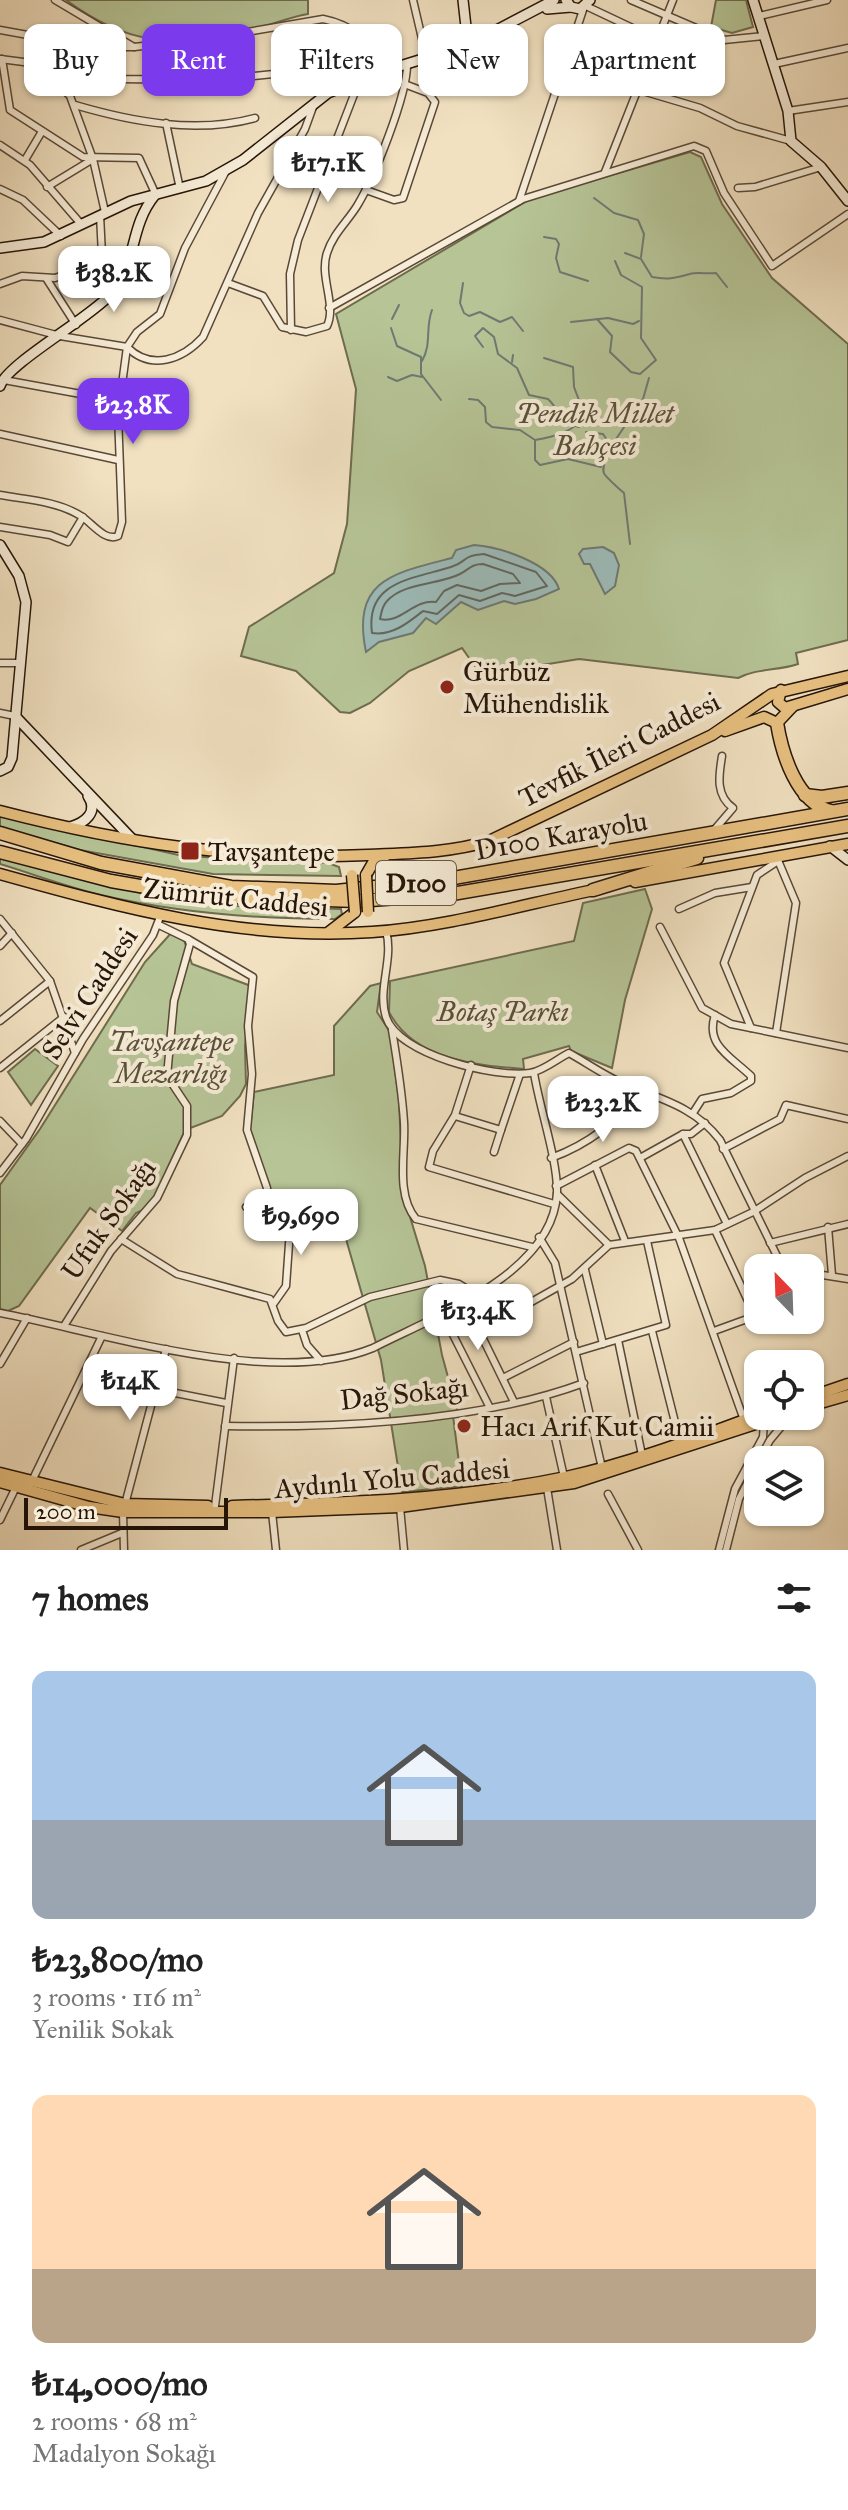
<!DOCTYPE html>
<html lang="en">
<head>
<meta charset="utf-8">
<style>
  body { margin:0; font-family:"IM FELL Great Primer",serif; background:#f2f2f2; color:#222; height:100vh; display:flex; flex-direction:column; font-size:30px; white-space:nowrap }
  * { box-sizing:border-box; margin:0 }
  p { font-size:26px; color:#767676 }
  .icon { flex:none; width:44px; height:44px; fill:none; stroke:currentColor; stroke-width:2; stroke-linecap:round; stroke-linejoin:round }
  .map { position:relative; height:1550px; overflow:hidden }
  .side { display:flex; flex-direction:column; background:#fff; flex:1 }
  .side>* { flex:none }
  .top-card { position:absolute; left:24px; top:24px; width:800px; height:72px; display:flex; gap:16px }
  .needle { width:52px; rotate:337deg }
  .controls { position:absolute; left:744px; top:1254px; display:grid; gap:16px }
  .controls a { display:grid; place-items:center; width:80px; height:80px; border-radius:16px; background:#fff; box-shadow:0 2px 6px #0004; font-size:40px }
  .scale { position:absolute; left:24px; bottom:20px; width:204px; box-sizing:border-box; padding-left:8px; border:4px solid #271508; border-top:0; font-size:22px; line-height:28px; white-space:nowrap; color:#271508; -webkit-text-stroke:6px #f6ecd7; paint-order:stroke }
  .price { position:absolute; translate:-50% -68px; padding:0 18px; border-radius:16px; background:#fff; color:#222; font-size:26px; line-height:52px; filter:drop-shadow(0 2px 4px #0008) }
  .price::after { content:''; position:absolute; left:50%; top:48px; width:24px; height:18px; margin-left:-12px; background:inherit; clip-path:polygon(0 0,100% 0,50% 100%) }
  .price.active { background:#7c3aed; color:#fff }
  ul { padding:0; list-style:none }
  li { display:grid; align-content:center; gap:16px; height:424px; padding:0 32px }
  li span { display:grid; place-items:center; height:248px; border-radius:16px; color:#555 }
  li>.icon { margin-inline-start:auto }
  span .icon { width:144px; height:144px; fill:#fffc; stroke-width:1 }
  li b { font-size:34px }
  h2 { display:flex; justify-content:space-between; align-items:center; height:96px; padding:0 32px; font-size:34px }
  .chip { padding:0 28px; border-radius:16px; background:#fff; box-shadow:0 2px 6px #0004; font-size:28px; line-height:72px }
  .chip.active { background:#7c3aed; color:#fff }
  .map>svg:first-child { display:block }
  .green { fill:#b6c496; stroke:#6e6c4f; stroke-width:2 }
  .water { fill:#9dbcba; stroke:#6e7973; stroke-width:2 }
  .lines { fill:none; stroke-linecap:round; stroke-linejoin:round }
  .shore { stroke:#626861; stroke-width:2 }
  .stream { stroke:#6e7973; stroke-width:2 }
  .street-casing { stroke:#5a4836; stroke-width:9 }
  .secondary-casing { stroke:#271508; stroke-width:12 }
  .primary-casing { stroke:#271508; stroke-width:13 }
  .highway-casing { stroke:#271508; stroke-width:15 }
  .street { stroke:#f6ecd7; stroke-width:6 }
  .secondary { stroke:#f6ecd7; stroke-width:9 }
  .primary { stroke:#e8c080; stroke-width:10 }
  .highway { stroke:#e8c080; stroke-width:12 }
  .primary-bridge-casing { stroke:#271508; stroke-width:13; stroke-linecap:butt }
  .primary-bridge { stroke:#e8c080; stroke-width:10 }
  .poi-dot { fill:#8f2418; stroke:#f6ecd7; stroke-width:3 }
  .labels { text-anchor:middle; stroke-width:8; stroke-linejoin:round; paint-order:stroke }
  .shield { fill:#f6ecd7; stroke:#655646; stroke-width:2 }
  .shield-label { font-size:26px; font-weight:bold; fill:#271508 }
  .park-label { font-size:28px; font-style:italic; fill:#59523a; stroke:#f6ecd7 }
  .poi-label { font-size:28px; fill:#271508; stroke:#f6ecd7; text-anchor:start }
  .street-label { font-size:28px; fill:#271508; stroke:#f6ecd7 }
</style>
</head>
<body>
<div class="map">
<svg width="848" height="1550" viewBox="0 0 848 1550">
  <rect width="100%" height="100%" fill="#f1e1c1"/>
  <filter id="stains"><feTurbulence type="fractalNoise" baseFrequency=".0025" numOctaves="4"/><feColorMatrix values="0 0 0 0 .2 0 0 0 0 .09 0 0 0 0 .02 0 0 0 .5 -.17"/></filter>
  <radialGradient id="worn" r=".72"><stop offset=".6" stop-color="#630" stop-opacity="0"/><stop offset="1" stop-color="#630" stop-opacity=".3"/></radialGradient>
  <g class="green">
    <path d="M66,0H308V14C285,18 264,28 242,32C169,47 127,45 66,0Z"/>
    <path d="M716,0H746L753,27L732,33L711,27Z"/>
    <path d="M326,27L349,35L381,65L323,89L317,73L329,67L324,47L313,48L308,29Z"/>
    <path d="M690,152L701,157L722,204L772,278L848,344V640L796,653L798,664C778,671 757,668 738,678L579,659L481,675L462,648L409,671L370,703L350,713L340,712L296,671L241,656L249,627L334,573L347,524L356,389L336,314L530,199Z"/>
    <path d="M0,815L183,856L328,863L339,867L341,876L213,874L80,850L0,827Z"/>
    <path d="M0,857L161,898L238,906L341,909L342,914L335,919C256,919 178,913 101,895C67,887 33,874 0,864Z"/>
    <path d="M645,889L652,909L625,1000L612,1068L571,1051L569,1046L523,1059L524,1069C475,1065 414,1060 389,1012L390,981L574,941L583,903Z"/>
    <path d="M173,931L184,940L192,964L251,986L245,1046L246,1084L240,1096L222,1116L185,1130L150,1207L136,1213L122,1231L90,1208L19,1306L8,1311L0,1309V1185L40,1129L145,962Z"/>
    <path d="M381,983L377,1012L390,1032L399,1100L403,1194L425,1266L442,1355L457,1410L453,1416L462,1486L402,1492L381,1360L335,1201L295,1206L271,1195L250,1129L254,1092L334,1075V1026L370,986Z"/>
    <path d="M35,1049L58,1066L31,1105L8,1072Z"/>
  </g>
  <g class="water">
    <path d="M474,545C500,547 551,563 559,589L536,599L515,604L504,601L478,610L461,602L436,624L426,618L413,633L379,642L366,652C351,579 394,573 452,558L456,550Z"/>
    <path d="M603,547L614,553L619,565L615,586L605,594L590,564H584L579,554L583,549Z"/>
  </g>
  <g class="lines">
    <g class="shore">
      <path d="M484,554L536,572L547,586L515,596L502,593L480,601L459,595L437,614L423,611C408,623 392,636 372,633C365,581 413,579 451,567C468,562 460,556 484,554Z"/>
      <path d="M483,564L513,574L520,583L500,584L481,591L457,585L444,591L436,602C413,599 401,624 380,619C381,614 382,606 387,601C404,582 439,585 460,574C470,569 471,564 483,564Z"/>
    </g>
    <g class="stream">
      <path d="M594,198L614,213L638,220L644,234L641,257"/>
      <path d="M544,237L556,239L559,244L556,258L560,272L588,281"/>
      <path d="M625,253L641,259L652,277C669,280 675,278 690,274C696,272 706,274 716,273L727,287"/>
      <path d="M463,283L460,303L464,313L469,316L480,312L500,322L512,317L523,331"/>
      <path d="M392,319L399,305"/>
      <path d="M597,319L612,336L610,352L631,372L640,374L656,360L641,338L642,287L621,275L615,261"/>
      <path d="M571,322L608,318L633,324L639,321"/>
      <path d="M391,328L397,346L421,357V374L441,400"/>
      <path d="M483,347L475,336L483,328L494,337L498,354L517,368L529,395L548,399C567,417 546,417 579,427"/>
      <path d="M422,361C432,344 425,328 432,310"/>
      <path d="M512,362L513,355"/>
      <path d="M388,377L397,381L412,375L422,377"/>
      <path d="M469,399L478,400L485,407L486,422L492,427L520,430L535,440C553,437 574,432 585,416L574,387L573,367L544,358"/>
      <path d="M586,432L603,434L609,443C603,478 595,467 624,493L630,544"/>
      <path d="M535,441V460L540,465L568,459L601,467"/>
      <path d="M610,448L643,399L649,378"/>
    </g>
    <g class="street-casing">
      <g id="street">
        <path d="M55,0L134,47L206,39L323,19C354,25 373,44 391,69"/>
        <path d="M413,0L427,60"/>
        <path d="M631,0L724,40L765,36"/>
        <path d="M586,6L658,40"/>
        <path d="M759,16L827,0"/>
        <path d="M0,30L94,47H134"/>
        <path d="M0,59L39,64L70,96L93,159L105,212"/>
        <path d="M2,59L10,110L83,157L139,158L156,195"/>
        <path d="M774,64L848,48"/>
        <path d="M47,69L118,79L216,80L303,71L311,74L322,98"/>
        <path d="M560,75L636,89L700,108L737,126L791,141"/>
        <path d="M75,105C133,122 196,134 255,118"/>
        <path d="M788,111L848,102"/>
        <path d="M166,123L180,189"/>
        <path d="M0,145L30,165L81,224"/>
        <path d="M25,160L41,133"/>
        <path d="M605,172L673,0"/>
        <path d="M47,187L93,159"/>
        <path d="M738,188L755,187L821,167"/>
        <path d="M0,189L23,200L61,236"/>
        <path d="M366,190L394,200L403,198L435,102L428,93L407,85"/>
        <path d="M519,201L584,7"/>
        <path d="M46,278L76,325"/>
        <path d="M228,283L263,296L282,327L306,332L327,326C337,305 319,277 327,253C333,234 347,222 357,206C374,178 407,96 407,65"/>
        <path d="M0,284L22,276L55,278L95,264L102,255L100,215"/>
        <path d="M329,308L523,199L694,146L706,151L724,193L772,266L848,214"/>
        <path d="M0,320L60,336L127,347"/>
        <path d="M291,330L290,274L298,240L360,79"/>
        <path d="M127,347C151,371 182,360 203,337L258,213L305,129L313,107"/>
        <path d="M4,380L119,401"/>
        <path d="M0,434L118,460"/>
        <path d="M0,495C28,500 57,501 81,516C92,523 105,542 118,536L122,522L118,414L127,347L137,332L160,314L185,248L226,171"/>
        <path d="M0,527L50,535L68,542L83,517"/>
        <path d="M0,663H20"/>
        <path d="M0,713L15,716"/>
        <path d="M715,829L733,808C715,795 719,775 722,756"/>
        <path d="M679,909L715,893L752,887"/>
        <path d="M0,919L50,981L75,1053"/>
        <path d="M660,927L702,1008L731,1024L848,1048"/>
        <path d="M386,931C394,959 377,989 386,1017C398,1055 495,1078 530,1073C543,1071 557,1059 569,1053C587,1063 605,1076 624,1084C661,1099 695,1107 720,1140L778,1258L785,1265L801,1268"/>
        <path d="M188,939L253,977L248,1026L252,1074L247,1130L267,1188"/>
        <path d="M0,946L12,933"/>
        <path d="M0,1021L50,981"/>
        <path d="M751,1028L724,963L757,875L778,861"/>
        <path d="M392,1030C397,1060 402,1091 404,1122C406,1151 395,1194 416,1219L532,1247"/>
        <path d="M776,1033L796,903L777,858"/>
        <path d="M471,1065L455,1115L433,1151L429,1167L554,1204"/>
        <path d="M0,1068L64,1017"/>
        <path d="M693,1113L702,1099L731,1093L751,1081V1076C730,1056 705,1045 715,1015"/>
        <path d="M455,1116L501,1130L520,1074"/>
        <path d="M0,1121L22,1144"/>
        <path d="M683,1134L727,1224"/>
        <path d="M723,1149L780,1119L786,1105L848,1119"/>
        <path d="M494,1152L501,1130"/>
        <path d="M551,1158C589,1144 616,1123 641,1090"/>
        <path d="M640,1158L683,1134H691L705,1123"/>
        <path d="M595,1165L625,1241"/>
        <path d="M0,1173L26,1139L83,1039L153,935L160,917"/>
        <path d="M556,1186L629,1148L636,1151L679,1238L744,1420"/>
        <path d="M557,1194L609,1245"/>
        <path d="M246,1207L290,1230"/>
        <path d="M828,1227L832,1275"/>
        <path d="M715,1230L755,1316"/>
        <path d="M539,1237L555,1263L602,1468"/>
        <path d="M121,1239L177,1274L270,1299L278,1321L286,1332L306,1328L370,1297L440,1280L459,1284L477,1295"/>
        <path d="M770,1243L848,1224"/>
        <path d="M585,1270L603,1344"/>
        <path d="M810,1273L848,1279"/>
        <path d="M464,1300L514,1402"/>
        <path d="M274,1303L286,1286L290,1230L333,1210"/>
        <path d="M441,1311L489,1406"/>
        <path d="M0,1313C105,1333 272,1389 373,1348C433,1317 553,1274 557,1193C558,1161 539,1106 534,1073"/>
        <path d="M64,1326L111,1251L157,1198L187,1135V1106L167,1076L174,1001L190,944L188,939L159,925"/>
        <path d="M302,1330L307,1345L321,1361"/>
        <path d="M480,1331L572,1279L609,1245L715,1230L753,1212L805,1178L848,1156"/>
        <path d="M652,1331L680,1442"/>
        <path d="M714,1331L758,1315"/>
        <path d="M618,1340L642,1455"/>
        <path d="M576,1352L666,1325L647,1241"/>
        <path d="M0,1364L27,1318"/>
        <path d="M503,1378L574,1342"/>
        <path d="M155,1389L226,1403"/>
        <path d="M546,1397L564,1477"/>
        <path d="M225,1426C337,1428 479,1422 584,1383"/>
        <path d="M759,1460L770,1440L790,1416"/>
        <path d="M31,1483L102,1336"/>
        <path d="M547,1488L557,1550"/>
        <path d="M608,1494L638,1550"/>
        <path d="M215,1506L234,1358"/>
        <path d="M400,1507L404,1550"/>
        <path d="M272,1512L276,1550"/>
        <path d="M0,1520L16,1487"/>
        <path d="M81,1550L122,1533"/>
        <path d="M124,1550L123,1512L166,1349"/>
        <path d="M719,1550L735,1489L763,1437L764,1422"/>
        <path d="M726,1550L739,1499L758,1462"/>
      </g>
    </g>
    <g class="secondary-casing">
      <g id="secondary">
        <path d="M463,0L468,45"/>
        <path d="M566,0L571,7L580,9L590,0"/>
        <path d="M753,0L788,111L791,141L821,167L848,201"/>
        <path d="M547,9L571,7"/>
        <path d="M0,248L44,242L131,201L206,181L243,160L328,93L374,74L468,45L554,0"/>
        <path d="M0,386C7,364 88,319 110,295C138,265 128,228 155,195"/>
        <path d="M0,545L19,576L26,602L12,758L8,767L0,771"/>
        <path d="M15,716L133,840"/>
        <path d="M70,827C85,823 99,812 88,796"/>
        <path d="M830,846L848,860"/>
      </g>
    </g>
    <g class="primary-casing">
      <g id="primary">
        <path d="M781,690L778,702L785,708L848,689"/>
        <path d="M725,731L764,717L777,723L793,706"/>
        <path d="M0,811C124,843 240,861 368,855C409,853 449,853 489,841L712,735L772,694L848,676"/>
        <path d="M0,874C122,908 244,941 372,932C447,927 525,904 599,889"/>
        <path d="M366,875L374,861L385,856"/>
        <path d="M635,882L848,844"/>
        <path d="M329,932L355,912"/>
        <path d="M810,1397L848,1384"/>
        <path d="M810,1406L848,1395"/>
        <path d="M0,1473L125,1504L208,1506"/>
        <path d="M0,1482L89,1507L123,1512H272L400,1507L574,1483L780,1416"/>
        <path d="M232,1506C343,1503 457,1500 566,1477C631,1463 696,1438 758,1415"/>
      </g>
    </g>
    <g class="highway-casing">
      <g id="highway">
        <path d="M777,723C782,754 797,803 831,811"/>
        <path d="M805,795L822,797L848,793"/>
        <path d="M0,833L101,863L231,887L336,891L442,880L848,809"/>
        <path d="M0,852L111,881L197,896L357,901L452,894L848,826"/>
        <path d="M593,890L697,858"/>
      </g>
    </g>
    <use href="#street" class="street"/>
    <use href="#secondary" class="secondary"/>
    <use href="#primary" class="primary"/>
    <use href="#highway" class="highway"/>
    <g class="primary-bridge-casing">
      <g id="primary-bridge">
        <path d="M352,875L355,912"/>
        <path d="M366,875L368,912"/>
      </g>
    </g>
    <use href="#primary-bridge" class="primary-bridge"/>
  </g>
  <g class="poi-dot">
    <circle cx="447" cy="687" r="8"/>
    <rect x="180" y="841" width="20" height="20" rx="4"/>
    <circle cx="464" cy="1426" r="8"/>
  </g>
  <g class="labels">
    <rect class="shield" x="376" y="861" width="80" height="44" rx="6"/>
    <g class="shield-label">
      <text x="416" y="892">D100</text>
    </g>
    <g class="park-label">
      <text x="595" y="423">Pendik Millet<tspan x="595" dy="32">Bahçesi</tspan></text>
      <text x="503" y="1021">Botaş Parkı</text>
      <text x="171" y="1051">Tavşantepe<tspan x="171" dy="32">Mezarlığı</tspan></text>
    </g>
    <g class="poi-label">
      <text x="463" y="681">Gürbüz<tspan x="463" dy="32">Mühendislik</tspan></text>
      <text x="208" y="861">Tavşantepe</text>
      <text x="480" y="1436">Hacı Arif Kut Camii</text>
    </g>
    <g class="street-label">
      <text transform="translate(619 749) rotate(-27)" y="10">Tevfik İleri Caddesi</text>
      <text transform="translate(561 835) rotate(-10)" y="10">D100 Karayolu</text>
      <text transform="translate(236 897) rotate(6)" y="10">Zümrüt Caddesi</text>
      <text transform="translate(89 993) rotate(-57)" y="10">Selvi Caddesi</text>
      <text transform="translate(108 1219) rotate(-55)" y="10">Ufuk Sokağı</text>
      <text transform="translate(404 1393) rotate(-6)" y="10">Dağ Sokağı</text>
      <text transform="translate(392 1478) rotate(-5)" y="10">Aydınlı Yolu Caddesi</text>
    </g>
  </g>
  <rect width="100%" height="100%" filter="url(#stains)"/>
  <rect width="100%" height="100%" fill="url(#worn)"/>
</svg>
<div class="controls">
<a><svg class="needle" viewBox="-14 -14 28 28"><path d="M0-13l5 13h-10z" fill="#e53935"/><path d="M0 13l5-13h-10z" fill="#767676"/></svg></a>
<a><svg class="icon" aria-label="locate" viewBox="0 0 24 24"><circle cx="12" cy="12" r="6"/><path d="M12 2v4M12 18v4M2 12h4M18 12h4"/></svg></a>
<a><svg class="icon" aria-label="layers" viewBox="0 0 24 24"><path d="M12 4l9 5-9 5-9-5zM3 14l9 5 9-5"/></svg></a>
</div>
<div class="scale">200 m</div>
<b class="price" style="left:328px;top:204px">₺17.1K</b>
<b class="price" style="left:114px;top:314px">₺38.2K</b>
<b class="price active" style="left:133px;top:446px">₺23.8K</b>
<b class="price" style="left:603px;top:1144px">₺23.2K</b>
<b class="price" style="left:301px;top:1257px">₺9,690</b>
<b class="price" style="left:478px;top:1352px">₺13.4K</b>
<b class="price" style="left:130px;top:1422px">₺14K</b>
<div class="top-card">
<a class="chip">Buy</a>
<a class="chip active">Rent</a>
<a class="chip">Filters</a>
<a class="chip">New</a>
<a class="chip">Apartment</a>
</div>
</div>
<section class="side">
<h2>7 homes<svg class="icon" aria-label="filters" viewBox="0 0 24 24"><path d="M4 7h16M4 17h16"/><circle cx="9" cy="7" r="2"/><circle cx="15" cy="17" r="2"/></svg></h2>
<ul>
<li><span style="background:linear-gradient(#a9c7e8 60%,#9aa5b1 0)"><svg class="icon" aria-label="home" viewBox="0 0 24 24"><path d="M3 11l9-7 9 7M6 9v11h12V9"/></svg></span><div><b>₺23,800/mo</b><p>3 rooms · 116 m²</p><p>Yenilik Sokak</p></div></li>
<li><span style="background:linear-gradient(#ffd9b3 70%,#b9a48a 0)"><svg class="icon" aria-label="home" viewBox="0 0 24 24"><path d="M3 11l9-7 9 7M6 9v11h12V9"/></svg></span><div><b>₺14,000/mo</b><p>2 rooms · 68 m²</p><p>Madalyon Sokağı</p></div></li>
</ul>
</section>
</body>
</html>
